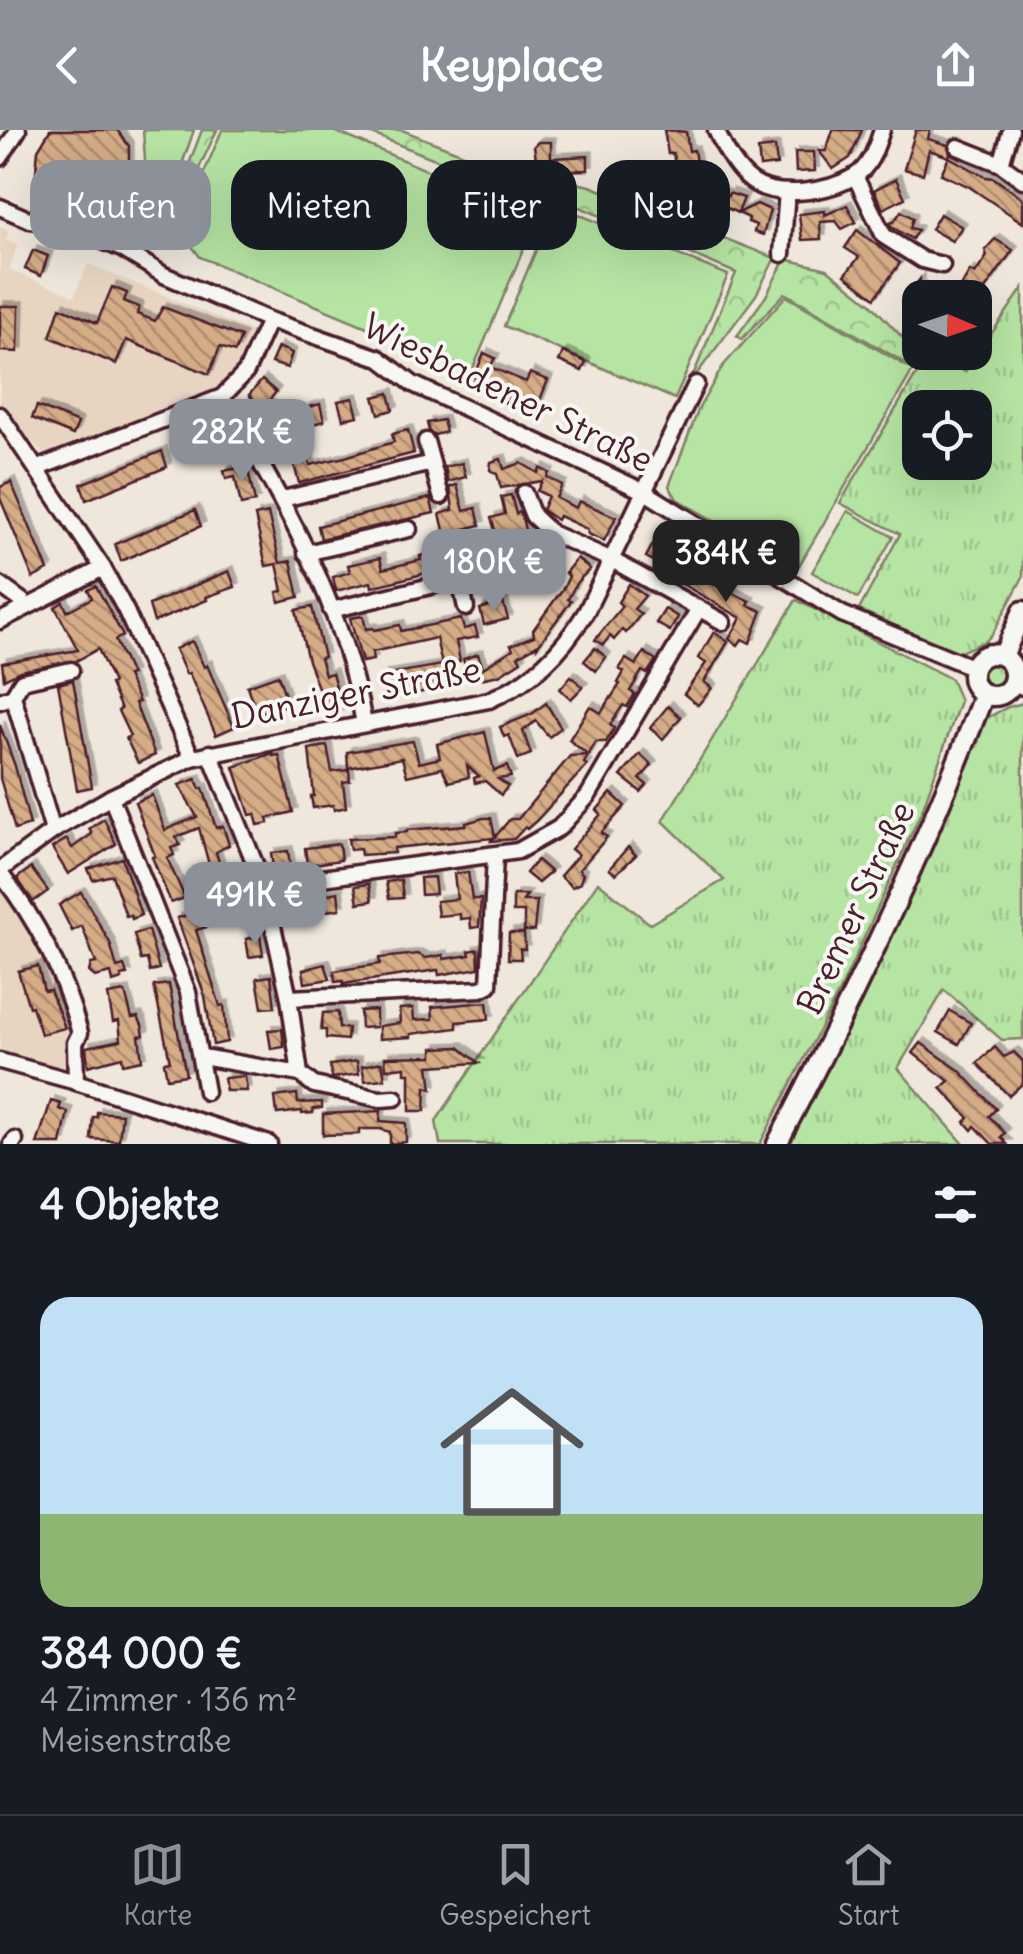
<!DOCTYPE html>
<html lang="de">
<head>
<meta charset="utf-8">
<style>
  body { margin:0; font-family:Delius,sans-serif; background:#242831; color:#f1f3f6; height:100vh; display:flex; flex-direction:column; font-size:38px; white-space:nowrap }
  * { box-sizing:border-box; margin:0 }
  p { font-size:32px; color:#9ea1a6 }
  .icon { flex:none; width:55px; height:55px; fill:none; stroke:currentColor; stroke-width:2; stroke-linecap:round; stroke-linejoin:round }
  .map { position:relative; height:1014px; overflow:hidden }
  .side { display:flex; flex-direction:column; background:#171b24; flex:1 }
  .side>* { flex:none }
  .hud { position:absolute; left:30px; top:30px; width:965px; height:90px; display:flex; gap:20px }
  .needle { width:65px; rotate:92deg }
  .controls { position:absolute; left:902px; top:150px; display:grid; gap:20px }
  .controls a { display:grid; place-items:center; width:90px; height:90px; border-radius:20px; background:#171b24; box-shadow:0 10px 40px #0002; font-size:50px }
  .price { position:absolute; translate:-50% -85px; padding:0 22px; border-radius:20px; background:#8c9099; color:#fff; font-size:32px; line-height:65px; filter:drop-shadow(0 2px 5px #0008) }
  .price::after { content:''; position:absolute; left:50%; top:60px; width:30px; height:22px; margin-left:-15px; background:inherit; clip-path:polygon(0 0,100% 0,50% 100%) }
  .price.current { background:#222; color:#fff }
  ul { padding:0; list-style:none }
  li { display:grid; align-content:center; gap:20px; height:530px; padding:0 40px }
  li+li { border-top:2px solid #363941 }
  li span { display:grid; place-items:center; height:310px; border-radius:30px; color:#555 }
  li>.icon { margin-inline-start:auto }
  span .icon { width:180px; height:180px; fill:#fffc; stroke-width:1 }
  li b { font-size:42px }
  h2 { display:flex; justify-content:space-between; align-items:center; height:120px; padding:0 40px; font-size:42px }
  .chip { padding:0 35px; border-radius:30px; background:#171b24; box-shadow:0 10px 40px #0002; font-size:35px; line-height:90px }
  .chip.current { background:#8c9099; color:#fff }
  header { display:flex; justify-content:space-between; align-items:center; height:130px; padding:0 40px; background:#8c9099; color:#fff; font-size:45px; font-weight:700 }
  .menu { display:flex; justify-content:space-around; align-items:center; height:140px; border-top:2px solid #363941; background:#171b24; font-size:28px; color:#9ea1a6 }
  .menu a { display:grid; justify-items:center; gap:5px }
  .menu .current { color:#8c9099 }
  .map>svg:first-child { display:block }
  .built { fill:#e7d5c2 }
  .grass { fill:url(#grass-tufts); stroke:#808267; stroke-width:2.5; fill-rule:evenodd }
  .forest { fill:url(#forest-crowns); stroke:#808267; stroke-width:2.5 }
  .park { fill:#b6e4a3; stroke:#808267; stroke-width:2.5 }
  .building { fill:url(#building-back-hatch); stroke:#4a1f2b; stroke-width:2.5; filter:url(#shadow) }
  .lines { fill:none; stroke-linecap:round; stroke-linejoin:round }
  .minor-casing { stroke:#4a1f2b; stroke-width:21 }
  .major-casing { stroke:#4a1f2b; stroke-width:25 }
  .minor { stroke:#f6f6f2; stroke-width:14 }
  .major { stroke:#f6f6f2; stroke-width:18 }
  .labels { text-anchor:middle; stroke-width:8; stroke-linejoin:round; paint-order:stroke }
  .street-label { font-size:35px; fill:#4a1f2b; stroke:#f6f6f2 }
</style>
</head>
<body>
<header><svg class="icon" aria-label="back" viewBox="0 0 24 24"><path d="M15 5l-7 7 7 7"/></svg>Keyplace<svg class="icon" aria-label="share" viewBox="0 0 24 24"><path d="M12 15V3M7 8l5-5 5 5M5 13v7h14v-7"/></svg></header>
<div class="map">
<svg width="1023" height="1014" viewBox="0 0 1023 1014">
  <defs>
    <pattern id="grass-tufts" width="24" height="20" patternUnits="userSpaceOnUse" patternTransform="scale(2.5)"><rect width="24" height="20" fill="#b6e4a3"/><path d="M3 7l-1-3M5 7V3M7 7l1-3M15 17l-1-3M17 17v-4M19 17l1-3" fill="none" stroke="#9ec38c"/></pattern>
    <pattern id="forest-crowns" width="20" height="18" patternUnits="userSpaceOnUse" patternTransform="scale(2.5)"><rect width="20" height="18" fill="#b6e4a3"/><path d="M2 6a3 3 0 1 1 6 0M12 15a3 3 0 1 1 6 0" fill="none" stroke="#9ec38c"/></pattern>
    <pattern id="building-back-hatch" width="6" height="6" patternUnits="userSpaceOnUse" patternTransform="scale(2.5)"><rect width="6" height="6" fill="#d5ac86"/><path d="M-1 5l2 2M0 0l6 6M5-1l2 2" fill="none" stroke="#af8b6e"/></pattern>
    <filter id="shadow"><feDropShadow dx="4.5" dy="-4.5" stdDeviation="0" flood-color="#0004"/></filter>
  </defs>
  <rect width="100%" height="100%" fill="#efe7dc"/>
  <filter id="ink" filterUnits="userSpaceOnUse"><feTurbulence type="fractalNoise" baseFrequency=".01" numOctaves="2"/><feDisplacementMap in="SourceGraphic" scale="20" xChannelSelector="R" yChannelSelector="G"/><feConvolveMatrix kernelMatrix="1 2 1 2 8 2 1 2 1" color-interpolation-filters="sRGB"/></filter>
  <g filter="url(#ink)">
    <g class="built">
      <path d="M0,97L9,101L6,110L18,114L9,140L74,166L88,134L253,202L248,221L238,239L211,265L43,324L0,276Z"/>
      <path d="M4,754L39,806L75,899L74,935L69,942L0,920V757Z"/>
    </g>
    <g class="grass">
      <path d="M1023,158V447L993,503L986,511L958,523L859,480L900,404L840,373L929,223L965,242ZM920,278H975V332H920Z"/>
      <path d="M796,470L951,549L960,571L923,678L843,854L760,1014H440L436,991L598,752L650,794L724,750L663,691Z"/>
      <circle cx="994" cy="545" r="12"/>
      <path d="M1023,573V909L1002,910L944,860L898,938L964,1014H785L862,871L917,753L985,589L1008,577Z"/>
    </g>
    <g class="forest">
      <path d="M202,0H217L185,68L178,63Z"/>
      <path d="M362,0H402L489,34L590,56L775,128L756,165L690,253L736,143L551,65L546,73Z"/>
      <path d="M785,129L827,139L870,173L917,223L909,235L785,163L742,209L737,206L766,166Z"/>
    </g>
    <g class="park">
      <path d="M143,0H194L171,66L143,69L146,46Z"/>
      <path d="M222,0H332L537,87L472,241L200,127L185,107L183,93Z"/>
      <path d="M555,75L728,145L675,269L504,196Z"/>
      <path d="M139,79L167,80L166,108H138Z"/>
      <path d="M786,166L913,240L797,439L677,369L669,356L699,278L723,236Z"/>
      <path d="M848,381L893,407L858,468L812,442Z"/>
    </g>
    <g class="building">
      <path d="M50,0H117L129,16V46L122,62L103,77L86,80L56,72L44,60L36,41L38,20Z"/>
      <path d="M664,0L686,2L689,21L694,20L699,50L728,66L729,63L744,68L738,83L715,73L712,81L686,71L692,56L672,59L671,48L677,47L673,23L668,24Z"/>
      <path d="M833,0H862L850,28L833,39L819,21H826Z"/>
      <path d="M916,0H930L928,9L948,15L950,24L949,27L929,20L923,44L904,39Z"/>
      <path d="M538,12H551V29H536L534,16Z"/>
      <path d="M775,17L777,35L760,37L758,19Z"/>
      <path d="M795,22H814L815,41L796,42Z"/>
      <path d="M588,26V40L553,41V28Z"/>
      <path d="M949,27L986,47L994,48L1023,69V93L968,56L941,44Z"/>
      <path d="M896,49L905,68L883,79L874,60Z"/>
      <path d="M757,74L770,80L763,105L754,102L756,95L748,92L749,88L738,83Z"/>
      <path d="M847,75L856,92L842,99L836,91L820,92L821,109L802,110L799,84L825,81V85Z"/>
      <path d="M901,81L913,88L910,98L918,100L912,109L892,97L889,92H894Z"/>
      <path d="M940,84L962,97L952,111L931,99Z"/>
      <path d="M857,100L900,133L875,168L845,145L859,127L845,118Z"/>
      <path d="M995,109L1013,120L977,171L959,160L970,141L975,144L987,126L985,120Z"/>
      <path d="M33,120L48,126L41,146L25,139Z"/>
      <path d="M920,149V155L938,168H920V185L902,173Z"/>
      <path d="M112,157L127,163L124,171L139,177L137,184L155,191L163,177L241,207L235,222L220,217L209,244L126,210L116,234L50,207L60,177L97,193Z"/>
      <path d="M0,176H19L18,222L0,221Z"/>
      <path d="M278,217L292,223L287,238L271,233Z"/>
      <path d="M563,222L586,232L582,241L559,231Z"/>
      <path d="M484,223L495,228L490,237L526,252L530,243L548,250L534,285L464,255L468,245L474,247Z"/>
      <path d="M262,250L276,262L267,273L272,277L262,289L254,281L259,276L249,265Z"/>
      <path d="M389,263L393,280L379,284L374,267Z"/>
      <path d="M353,268L358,286L343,289L338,271Z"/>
      <path d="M320,274L324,291L309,295L305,278Z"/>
      <path d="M37,276L78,293L73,305L32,288Z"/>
      <path d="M289,287L295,310L289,311L294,330L308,327L310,335L345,327L394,312L392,304L408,300L414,323L299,353L293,331L284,333L274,291Z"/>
      <path d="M443,290L446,302L435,305L429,301L427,293Z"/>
      <path d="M219,291L227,326L213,329L205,294Z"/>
      <path d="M162,321L167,337L86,370L81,354Z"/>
      <path d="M501,329L504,339L521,333L538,343L540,338L549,343L547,347L562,355L556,368L576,378L579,371L616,387L604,411L588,404L587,399L559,386L557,390L542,380L548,366L537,361L542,351L501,358L497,344L490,340L491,332Z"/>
      <path d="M462,333L466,347L448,352L445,337Z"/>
      <path d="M247,336L255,372L241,375L235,347L226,349L224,341Z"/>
      <path d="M11,352L48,440L33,448L0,368V357Z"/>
      <path d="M457,355L464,381L476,378L480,395L445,404L440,384L453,380L450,357Z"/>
      <path d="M511,365L516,384L520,382L522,387L527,409L511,414L508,403L497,406L491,388L505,384L501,367Z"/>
      <path d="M430,368L434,383L321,409L318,396Z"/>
      <path d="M195,380L201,396L121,431L115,414Z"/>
      <path d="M268,383L280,433L291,431L299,467L279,472L277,462L283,461L277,434L266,436L255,386Z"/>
      <path d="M454,408L457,420L443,428L446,438L372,457L371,452L336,461L333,447L350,442L348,435L380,428L383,439L421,430L420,426L439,422L437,412Z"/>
      <path d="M653,414L666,421L659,434L646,427Z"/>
      <path d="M577,428L590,439L577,452L568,469L571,471L537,517V515L518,526L521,531L499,545L470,551L463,529L478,524L483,538L513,519L511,515L534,506L533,500L564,457L569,446L565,443Z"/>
      <path d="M536,429L541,443L525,449L520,435Z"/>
      <path d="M488,434L491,448L473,452L470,438Z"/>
      <path d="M683,440L750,471L748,475L762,481L750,513L742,509L738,515L729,509L741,488L677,451Z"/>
      <path d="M229,441L235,457L206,467L207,470L154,492L149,475Z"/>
      <path d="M629,454L645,466L634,479L641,484L626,503L622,500L614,510L610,506L603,515L595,510L622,476L618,472Z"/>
      <path d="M96,456L123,506L115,510L131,545L127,546L139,572L135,573L155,625L138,633L126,608L130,606L118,581L121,579L110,554L113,553L98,519L76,531L20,541L4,549L2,533L78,520L55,477L63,472L67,481L92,468L88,460Z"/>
      <path d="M503,472L508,489L484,495L480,479Z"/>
      <path d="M312,477L324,527L320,528L325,545L332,543L341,574L337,576L339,584L329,587L308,531L296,480Z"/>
      <path d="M665,479L678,487L670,501L656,493Z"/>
      <path d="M363,486L366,499L373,498L374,500L400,495L401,501L461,489L464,499L475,496L478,507L456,511L460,531L443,535L448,556L388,570L383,545L442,535L436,508L372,522L373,530L362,532L350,488Z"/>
      <path d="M714,502L728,512L704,552L712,558L698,575L684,564L706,533L698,528Z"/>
      <path d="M192,511L204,537L207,535L234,597L216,605L189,543L186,544L175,519Z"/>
      <path d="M595,518L606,527L596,541L584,531Z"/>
      <path d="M644,522L656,530L647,544L642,541L630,561L635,564L627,577L623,575L610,595L614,598L606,612H596L584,633L587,635L537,690L527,699L525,697L514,709L491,711L493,708L394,718V723L361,725L360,719L350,720L348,709L395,707V703L407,702V700L466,695V693L483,688H491L495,707L510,689H518L570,626L588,625L569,610L590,576L601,583L620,554L618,553L624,542L619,539L626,529L636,535Z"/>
      <path d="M278,545L288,574L257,585L247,556Z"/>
      <path d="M571,546L583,557L571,569L560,559Z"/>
      <path d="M73,550L92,657L77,660L58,554Z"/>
      <path d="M546,573L561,598L549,607L536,591L523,601L531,624L518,629L509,605L504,607L500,597L532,584Z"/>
      <path d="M668,576L681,587L663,609L650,598Z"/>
      <path d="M0,595L15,636L30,695L15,700L0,648Z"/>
      <path d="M485,602L494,641L507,636L511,647L498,649L508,656L501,665L485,651L475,653L474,648L479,646L467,635L469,647L449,652L442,638L407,646L402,628L348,638L347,622L413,611L419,633L440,628L437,614Z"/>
      <path d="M327,616L332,642L349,640L350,651L343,652L346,677L334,680L333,675L313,678L311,666H314L309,619Z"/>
      <path d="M273,623V626L279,625L293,682L268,688L269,693L258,695L255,684L250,685L234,637Z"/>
      <path d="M640,624L652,635L640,649L647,655L641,662L621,646Z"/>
      <path d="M196,649L200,659L203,658L216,698L223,696L229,715L216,722L221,739L211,742L199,698L176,707L180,715L171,718L174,725L167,728L185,768L171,773L152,727L155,726L135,672L152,665L165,700L197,687L179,655Z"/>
      <path d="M611,663L625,676L601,703L607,707L579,740L583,744L580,753L572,757L560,746L578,725L571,719L601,684L597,680Z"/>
      <path d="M104,689L116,714L68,744L52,718L67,709L72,718L92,704L89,699Z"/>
      <path d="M339,714L341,730L307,735L305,718Z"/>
      <path d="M628,717L636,725L616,744L609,739Z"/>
      <path d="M288,721L290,735L273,738L271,723Z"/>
      <path d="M122,728L141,785L132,789L130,785L126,786L112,745L93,750L88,739Z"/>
      <path d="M537,730L551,742L538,753L526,743Z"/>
      <path d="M31,738L48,761L33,772L17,748Z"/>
      <path d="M241,738L245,771L229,773L224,741Z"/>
      <path d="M468,742L472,769H481L479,797L471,798L470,788L460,789V784L438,786L436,771L457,769L454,744Z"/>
      <path d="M434,747L436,764L421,765L420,748Z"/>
      <path d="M401,750L403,768L389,769L386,752Z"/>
      <path d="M369,754L372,771L358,773L355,756Z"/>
      <path d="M81,762L110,813L117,838L124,836L127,845L121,846L122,849L113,852L111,843L95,847L89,842L91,834L96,833L82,796L72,801L59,775Z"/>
      <path d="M338,762L340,779L288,787L286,773Z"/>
      <path d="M513,765H527L523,771H537L534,801H524V782H513Z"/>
      <path d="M191,784L192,789L202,785L207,797L196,800L220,876L224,875L227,912L213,915L205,866L177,788Z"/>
      <path d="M148,800L159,839L150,842L147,829L141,830L134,804Z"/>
      <path d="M509,803H524L525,819H520L521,829H508Z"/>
      <path d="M260,806L263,825L249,827L246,809Z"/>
      <path d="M478,819L479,838L439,845L438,840L343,854V851L335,852L334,841L380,834L379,828L418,824L426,828L443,825L444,829L470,825L469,821Z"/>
      <path d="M325,834L330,849L305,853L303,840Z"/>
      <path d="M38,836L44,861L50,860L65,898L41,904L32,876L29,877L18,841Z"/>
      <path d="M271,846L275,877L262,878L257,848Z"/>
      <path d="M169,854L186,945L167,948L164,932L170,931L154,856Z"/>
      <path d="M125,862L132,888L138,887L142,895L144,905L139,906L142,930L123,934L122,927L88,936L86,917L121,910L119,891L113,892L108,865Z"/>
      <path d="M487,872L489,889L457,892V898L411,904V907L379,909V896L400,893L399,879L413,878L414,890L433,889L432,877Z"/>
      <path d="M376,880V897L361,898L360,881Z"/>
      <path d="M950,881L971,893L959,914L938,902Z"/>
      <path d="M338,882L339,898H348L347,910L326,908V900H321L323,883Z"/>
      <path d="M282,899L284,917L271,919L268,900Z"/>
      <path d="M921,913L959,940L996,979L989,986L1005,1003L1001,1007L1007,1014H992L975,996L972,1000L965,992L969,988L941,958L949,951L913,923Z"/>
      <path d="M459,917L479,933L429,936L432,959L426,957L425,981H410V943H405V937L386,939L385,927L433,926V918Z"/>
      <path d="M995,917L1004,927L1014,922L1023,931V953L1009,966L977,933Z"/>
      <path d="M357,931L359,944L332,948L330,935Z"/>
      <path d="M382,932L385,949L365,951L362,936Z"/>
      <path d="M245,946L247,961H226L224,948Z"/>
      <path d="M297,964L298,973L322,972V978L313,979V983L302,984V981L277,984L275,967Z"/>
      <path d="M51,971L61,974L59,979L68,982L61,1014H37Z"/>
      <path d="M381,981L380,991L406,993V1012L390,1014V1002L380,999H359V1004L323,1005V984Z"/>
      <path d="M97,982L122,984L119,1011L91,1009L93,987H97Z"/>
    </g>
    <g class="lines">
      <g class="minor-casing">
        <g id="minor">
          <path d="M716,0C724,18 735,39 751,51C776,70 829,62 855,46C871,36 876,17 882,0"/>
          <path d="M958,17L1001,34L1023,50"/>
          <path d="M0,28L18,0"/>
          <path d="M1001,34L1011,0"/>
          <path d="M855,46L884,106L922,130L942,135"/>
          <path d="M0,77L30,90L70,97L122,119L164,145L269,190L379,228L413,254L645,362L842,484L974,538"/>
          <path d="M782,124L787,62"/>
          <path d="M222,267C283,369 344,476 364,594"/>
          <path d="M0,285L103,438L126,481L192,628"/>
          <path d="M426,311L441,366"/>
          <path d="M38,338L222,267L246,242L269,190"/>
          <path d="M524,363L533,386L551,403L612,430L723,492"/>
          <path d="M283,369L432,333"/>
          <path d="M306,423L409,399"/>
          <path d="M456,430L466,478"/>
          <path d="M0,455L22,471L25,478"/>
          <path d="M331,480L460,449"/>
          <path d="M0,491L103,438"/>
          <path d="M1013,553L1023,557"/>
          <path d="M13,566L22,551L71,540"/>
          <path d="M0,571L13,566L53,701"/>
          <path d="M210,623L264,756L289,868L300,944"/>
          <path d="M111,667L188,862L206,962"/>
          <path d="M0,740L53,701L111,667L192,628L489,570C533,551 561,523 586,482L696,254"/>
          <path d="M0,743C39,793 63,842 80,903L75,913L76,952"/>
          <path d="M264,756L518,721L559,698L588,666L698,480"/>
          <path d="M289,868L481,859L489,855L495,726"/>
          <path d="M202,927L300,944L314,955L380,969L395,968"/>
          <path d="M0,931L76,952L269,1014"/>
          <path d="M12,1014L15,1010"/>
        </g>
      </g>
      <g class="major-casing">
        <g id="major">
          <circle cx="993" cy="545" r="21"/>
          <path d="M1003,526L1023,481"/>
          <path d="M777,1014C854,867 925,719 984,564"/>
        </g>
      </g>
      <use href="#minor" class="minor"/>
      <use href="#major" class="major"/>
    </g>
  </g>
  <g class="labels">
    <g class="street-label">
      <text transform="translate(508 263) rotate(26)" y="12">Wiesbadener Straße</text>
      <text transform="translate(356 563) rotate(-11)" y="12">Danziger Straße</text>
      <text transform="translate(856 778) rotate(-65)" y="12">Bremer Straße</text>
    </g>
  </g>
</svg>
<div class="controls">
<a><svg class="needle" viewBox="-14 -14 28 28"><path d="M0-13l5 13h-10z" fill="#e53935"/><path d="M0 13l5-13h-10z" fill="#9ea1a6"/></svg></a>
<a><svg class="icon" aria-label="locate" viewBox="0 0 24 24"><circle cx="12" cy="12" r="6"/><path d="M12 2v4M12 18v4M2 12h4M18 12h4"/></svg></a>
</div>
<b class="price" style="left:242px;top:354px">282K €</b>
<b class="price current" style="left:726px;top:475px">384K €</b>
<b class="price" style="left:494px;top:484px">180K €</b>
<b class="price" style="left:255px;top:817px">491K €</b>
<div class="hud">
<a class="chip current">Kaufen</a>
<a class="chip">Mieten</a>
<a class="chip">Filter</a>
<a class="chip">Neu</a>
</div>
</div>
<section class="side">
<h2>4 Objekte<svg class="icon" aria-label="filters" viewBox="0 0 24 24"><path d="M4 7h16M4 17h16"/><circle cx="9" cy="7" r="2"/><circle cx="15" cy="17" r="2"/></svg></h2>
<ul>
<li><span style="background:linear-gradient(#bfe0f5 70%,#8fb573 0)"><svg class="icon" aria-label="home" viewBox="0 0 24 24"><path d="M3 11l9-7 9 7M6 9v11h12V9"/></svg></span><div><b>384 000 €</b><p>4 Zimmer · 136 m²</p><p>Meisenstraße</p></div></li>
</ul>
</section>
<nav class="menu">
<a class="current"><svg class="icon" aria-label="map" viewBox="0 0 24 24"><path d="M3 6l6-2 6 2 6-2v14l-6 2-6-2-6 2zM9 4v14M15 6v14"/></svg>Karte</a>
<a><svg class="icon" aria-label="saved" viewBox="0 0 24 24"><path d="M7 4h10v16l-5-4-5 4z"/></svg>Gespeichert</a>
<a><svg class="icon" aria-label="home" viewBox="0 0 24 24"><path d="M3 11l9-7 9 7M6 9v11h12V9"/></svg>Start</a>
</nav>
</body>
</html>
